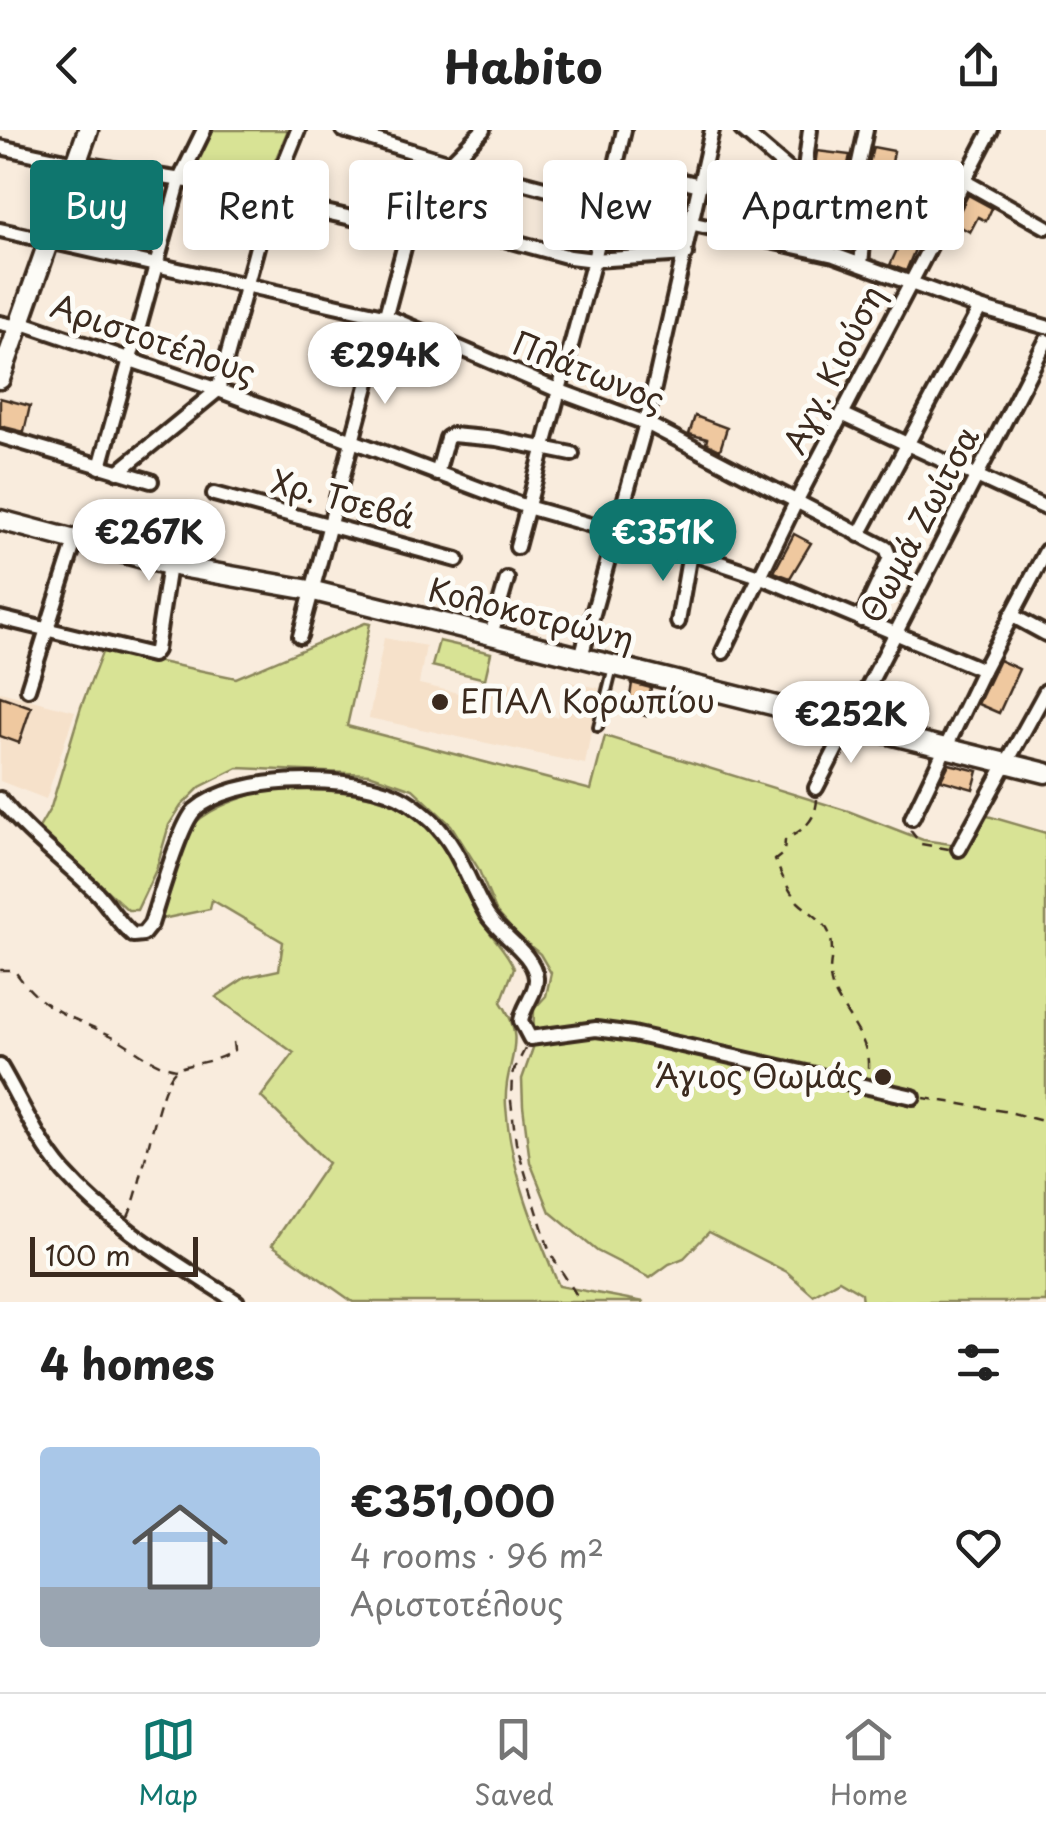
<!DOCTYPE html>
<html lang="en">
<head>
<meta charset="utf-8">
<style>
  body { margin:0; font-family:"Playpen Sans",sans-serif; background:#f2f2f2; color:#222; height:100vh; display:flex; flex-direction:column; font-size:38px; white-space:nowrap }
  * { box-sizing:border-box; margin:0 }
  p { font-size:32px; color:#767676 }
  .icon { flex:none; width:55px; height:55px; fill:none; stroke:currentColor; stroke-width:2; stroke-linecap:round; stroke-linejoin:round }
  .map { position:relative; height:1172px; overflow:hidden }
  .sheet { display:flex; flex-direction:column; background:#fff; flex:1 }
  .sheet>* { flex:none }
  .hud { position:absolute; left:30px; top:30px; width:988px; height:90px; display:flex; gap:20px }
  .scale { position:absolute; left:30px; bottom:25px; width:168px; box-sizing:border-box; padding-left:10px; border:5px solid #3b2a1e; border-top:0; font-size:28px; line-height:35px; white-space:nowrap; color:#3b2a1e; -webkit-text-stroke:8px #fdfcf7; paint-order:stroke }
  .price { position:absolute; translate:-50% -85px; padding:0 22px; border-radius:35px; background:#fff; color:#222; font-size:32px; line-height:65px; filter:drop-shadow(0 2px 5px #0008) }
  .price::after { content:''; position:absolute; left:50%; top:60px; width:30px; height:22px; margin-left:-15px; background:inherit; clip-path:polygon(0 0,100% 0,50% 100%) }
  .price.current { background:#0f766e; color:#fff }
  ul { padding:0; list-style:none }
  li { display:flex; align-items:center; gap:30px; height:250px; padding:0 40px }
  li+li { border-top:2px solid #e0e0e0 }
  li span { display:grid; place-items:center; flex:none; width:280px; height:200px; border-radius:10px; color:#555 }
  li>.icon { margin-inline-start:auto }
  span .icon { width:120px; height:120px; fill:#fffc; stroke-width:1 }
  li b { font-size:42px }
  h2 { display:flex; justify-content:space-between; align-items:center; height:120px; padding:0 40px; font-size:42px }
  .pill { padding:0 35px; border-radius:10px; background:#fff; box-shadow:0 5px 15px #0003; font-size:35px; line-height:90px }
  .pill.current { background:#0f766e; color:#fff }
  header { display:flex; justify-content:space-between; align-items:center; height:130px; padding:0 40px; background:#fff; font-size:45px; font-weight:700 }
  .dock { display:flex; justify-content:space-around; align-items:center; height:140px; border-top:2px solid #e0e0e0; background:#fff; font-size:28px; color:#767676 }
  .dock a { display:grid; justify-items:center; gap:5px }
  .dock .current { color:#0f766e }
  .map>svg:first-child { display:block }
  .built { fill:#f6e1ca }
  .green { fill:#d8e395; stroke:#8a865a; stroke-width:2.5 }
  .building { fill:#efc89f; stroke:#3b2a1e; stroke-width:2.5 }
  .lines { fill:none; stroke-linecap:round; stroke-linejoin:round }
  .lane-casing { stroke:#3b2a1e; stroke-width:14 }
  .street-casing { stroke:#3b2a1e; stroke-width:20 }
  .secondary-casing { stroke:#3b2a1e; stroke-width:25 }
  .path { stroke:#3b2a1e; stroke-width:2.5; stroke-dasharray:10 8; stroke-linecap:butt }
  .lane { stroke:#fdfcf7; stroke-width:6 }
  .street { stroke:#fdfcf7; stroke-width:12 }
  .secondary { stroke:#fdfcf7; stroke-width:18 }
  .poi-dot { fill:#3b2a1e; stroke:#fdfcf7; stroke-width:4 }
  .labels { text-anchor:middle; stroke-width:10; stroke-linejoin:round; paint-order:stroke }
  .street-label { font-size:32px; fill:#3b2a1e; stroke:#fdfcf7 }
  .poi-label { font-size:32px; fill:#3b2a1e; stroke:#fdfcf7; text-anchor:start }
</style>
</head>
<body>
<header><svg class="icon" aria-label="back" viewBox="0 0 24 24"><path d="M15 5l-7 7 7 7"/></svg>Habito<svg class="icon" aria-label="share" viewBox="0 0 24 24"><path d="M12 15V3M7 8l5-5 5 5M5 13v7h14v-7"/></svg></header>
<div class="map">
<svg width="1046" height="1172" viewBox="0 0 1046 1172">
  <rect width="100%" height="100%" fill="#f9ecdd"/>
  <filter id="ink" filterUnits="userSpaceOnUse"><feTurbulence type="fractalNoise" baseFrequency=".01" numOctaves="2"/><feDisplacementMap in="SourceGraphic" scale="20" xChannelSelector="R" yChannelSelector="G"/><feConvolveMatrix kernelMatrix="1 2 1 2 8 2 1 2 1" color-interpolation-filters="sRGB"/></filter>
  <g filter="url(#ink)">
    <g class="built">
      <path d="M384,508L426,516L419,554L489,570L494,549L513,553L509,575L557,587L565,551L599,558L585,634L369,588Z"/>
      <path d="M0,562L75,581L46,669L0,651Z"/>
    </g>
    <g class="green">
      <path d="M208,0H288L260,66L188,51Z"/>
      <path d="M365,493L370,494L347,596L591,660L605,606L848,681L923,710L957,715L974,682L1046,703V1172H862L861,1163L839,1150L813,1165L787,1142L709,1102L684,1128L669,1134L650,1148L597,1121L550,1082L530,1032L523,976L522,949L533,918L534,879L546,866L551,843L540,824L517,805L496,781L478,738L451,695L413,659L369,644L238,638L200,657L181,676L169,695L156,740L137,780H128L39,698L51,677L81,577L103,520L236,548Z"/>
      <path d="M439,511L491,523L485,549L432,536Z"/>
      <path d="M266,660C336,660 400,655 447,718C464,740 470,770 484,794C494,810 507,821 514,838L501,872C530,914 503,932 506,976C510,1039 535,1099 559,1156L644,1172H353L272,1115L328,1033L261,967L294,923L216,867L246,847L279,840L283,812L212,770L210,779L157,790L187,701C206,678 238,669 266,660Z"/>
    </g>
    <g class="building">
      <path d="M873,17L894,21L892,33L899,34L895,54L865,50Z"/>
      <path d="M817,21L850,25L845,49L814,44Z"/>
      <path d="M454,44L473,49L462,87L430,78Z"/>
      <path d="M766,52L774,53L770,91L788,95L786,104L747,95L749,87L761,89Z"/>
      <path d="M968,65L992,78L986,91L978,87L970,102L954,93Z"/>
      <path d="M829,69L855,72L854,101L820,98L815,92L816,79H820V75H829Z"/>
      <path d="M912,87L926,93L906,141L890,135Z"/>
      <path d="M632,91L644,93L638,117L607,119L609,107L628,111Z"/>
      <path d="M0,268L30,276L24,302L0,296Z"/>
      <path d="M695,286L727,298L720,320L706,313L707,309L689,304Z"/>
      <path d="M794,404L811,413L790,448L774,442Z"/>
      <path d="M999,530L1019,539L999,583L978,574Z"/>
      <path d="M632,553L651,558L646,586L628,580Z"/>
      <path d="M0,566L31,577L19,613L0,606Z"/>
      <path d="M949,634L978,641L973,659L941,650Z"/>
    </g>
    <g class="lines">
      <g class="lane-casing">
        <path id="lane" d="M598,597L613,537"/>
      </g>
      <g class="street-casing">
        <g id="street">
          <path d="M343,0L450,33L608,75L834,125L980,178L1046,197"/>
          <path d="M742,0L803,52L868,63L921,65L949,77"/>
          <path d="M0,17L75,33L188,51L374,93L393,92L413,84L570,127L594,130L686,124"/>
          <path d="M964,51L1046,97"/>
          <path d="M853,60L866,0"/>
          <path d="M0,100L388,187L557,260L646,293L886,418L890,428L861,490"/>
          <path d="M795,116L810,0"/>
          <path d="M652,125L662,53L666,47L700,55"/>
          <path d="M861,134L868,63"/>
          <path d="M20,192L218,260L527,377L690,423L759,446L983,540"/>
          <path d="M0,193L18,197"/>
          <path d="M844,285L1046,378"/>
          <path d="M0,306L151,351"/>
          <path d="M100,337L180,49L204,0"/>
          <path d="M118,342L218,260L270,69L298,0"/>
          <path d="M437,344L447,308L452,305L497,309L572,324"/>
          <path d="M214,364L457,430"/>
          <path d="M859,405L980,178"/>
          <path d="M517,417L594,130L624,0"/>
          <path d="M1011,485L1046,504"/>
          <path d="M0,488L152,525L156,520L169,435"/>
          <path d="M678,492L690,423"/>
          <path d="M491,505L507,449"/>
          <path d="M300,506L413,84L450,33L483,0"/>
          <path d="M723,522L796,372L991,0"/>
          <path d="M581,527L646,293L712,0"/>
          <path d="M28,559L75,411"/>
          <path d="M816,658L1046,211"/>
          <path d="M0,669C30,707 64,730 97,763C110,777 118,793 133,805L143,804L151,794C159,770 180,694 195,680C236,645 338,645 387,662C405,668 418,678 432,691C461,720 466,749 486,783C498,804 534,823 536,848C537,863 523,876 521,891L530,908L596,899L633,904L913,967"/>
          <path d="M912,688L983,540L1046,421"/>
          <path d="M959,719L1046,561"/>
          <path d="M0,936C21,971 37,1011 64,1042C113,1097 177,1133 237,1172"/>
        </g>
      </g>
      <g class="secondary-casing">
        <g id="secondary">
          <path d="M0,249L88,0"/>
          <path d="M0,390L169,435L310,460L1046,643"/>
        </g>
      </g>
      <g class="path">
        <path d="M817,669C816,691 803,700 785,710L784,723L775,730C781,744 788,760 798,772C806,780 821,788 827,799C839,819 824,838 833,859C845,887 874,912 867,945"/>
        <path d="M910,700L921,714L949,719"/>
        <path d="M0,840H14C43,882 69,885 112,906C134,917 151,935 176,939"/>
        <path d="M525,919L512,944L511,971L516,1013L550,1123L581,1172"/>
        <path d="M924,968L1009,982L1046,992"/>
        <path d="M128,1087C143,1056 157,955 176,940C186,933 215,934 234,920L233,912"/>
      </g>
      <use href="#lane" class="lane"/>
      <use href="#street" class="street"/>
      <use href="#secondary" class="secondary"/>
    </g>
  </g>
  <g class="poi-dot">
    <circle cx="440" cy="572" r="10"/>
    <circle cx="883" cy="947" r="10"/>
  </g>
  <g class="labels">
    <g class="street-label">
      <text transform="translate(153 210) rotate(19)" y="11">Αριστοτέλους</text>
      <text transform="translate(834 240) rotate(-63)" y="11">Αγγ. Κιούση</text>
      <text transform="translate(588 242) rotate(22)" y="11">Πλάτωνος</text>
      <text transform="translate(343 370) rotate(15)" y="11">Χρ. Τσεβά</text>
      <text transform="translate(920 395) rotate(-62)" y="11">Θωμά Ζωίτσα</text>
      <text transform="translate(531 485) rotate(14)" y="11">Κολοκοτρώνη</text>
    </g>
    <g class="poi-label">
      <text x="460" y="583">ΕΠΑΛ Κορωπίου</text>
      <text x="863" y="958" text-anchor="end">Άγιος Θωμάς</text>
    </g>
  </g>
</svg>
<div class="scale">100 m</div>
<b class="price" style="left:385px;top:277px">€294K</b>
<b class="price" style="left:149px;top:454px">€267K</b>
<b class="price current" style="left:663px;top:454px">€351K</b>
<b class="price" style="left:851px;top:636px">€252K</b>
<div class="hud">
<a class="pill current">Buy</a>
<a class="pill">Rent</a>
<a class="pill">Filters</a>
<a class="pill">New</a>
<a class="pill">Apartment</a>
</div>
</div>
<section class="sheet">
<h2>4 homes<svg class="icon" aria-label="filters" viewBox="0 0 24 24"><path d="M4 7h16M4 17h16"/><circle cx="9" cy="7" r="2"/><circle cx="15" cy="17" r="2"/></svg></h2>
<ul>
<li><span style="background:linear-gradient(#a9c7e8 70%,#9aa5b1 0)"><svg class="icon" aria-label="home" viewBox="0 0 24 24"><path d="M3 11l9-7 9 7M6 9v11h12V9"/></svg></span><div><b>€351,000</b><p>4 rooms · 96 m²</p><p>Αριστοτέλους</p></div><svg class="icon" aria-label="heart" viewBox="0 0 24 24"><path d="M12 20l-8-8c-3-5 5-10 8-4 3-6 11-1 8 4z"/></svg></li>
</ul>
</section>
<nav class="dock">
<a class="current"><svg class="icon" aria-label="map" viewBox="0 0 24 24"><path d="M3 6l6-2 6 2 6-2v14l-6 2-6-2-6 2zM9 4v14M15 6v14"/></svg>Map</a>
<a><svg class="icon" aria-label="saved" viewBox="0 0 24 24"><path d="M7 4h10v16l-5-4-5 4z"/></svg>Saved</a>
<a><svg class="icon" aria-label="home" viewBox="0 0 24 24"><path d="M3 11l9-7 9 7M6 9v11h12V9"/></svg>Home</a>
</nav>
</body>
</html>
